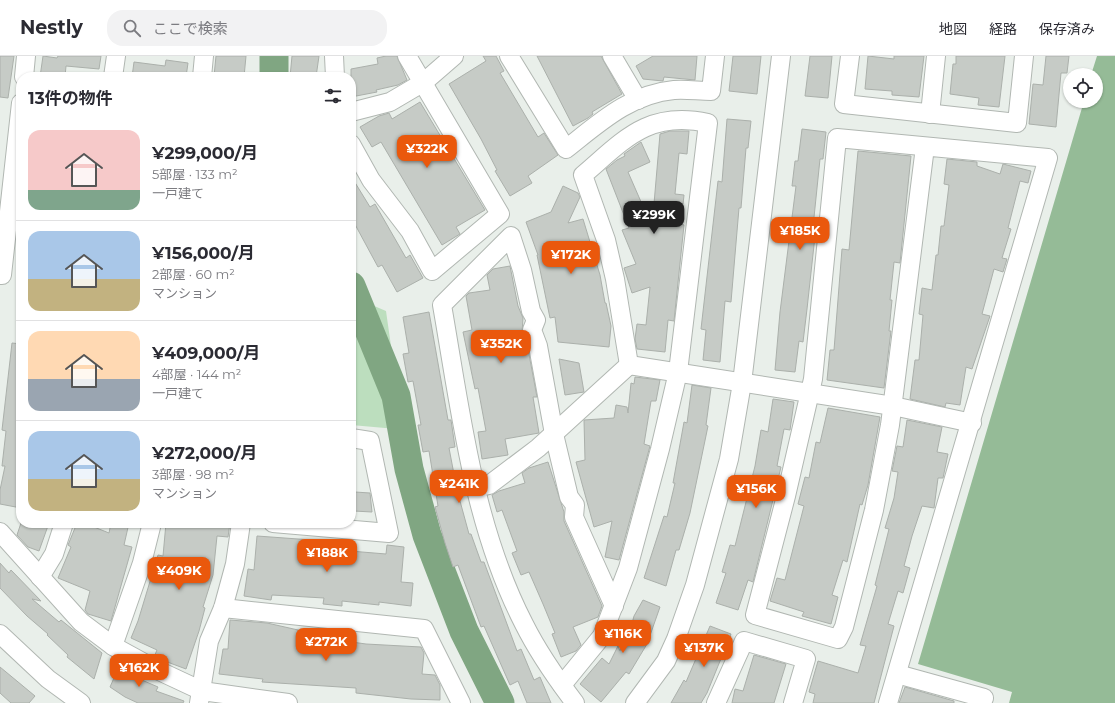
<!DOCTYPE html>
<html lang="ja">
<head>
<meta charset="utf-8">
<style>
  body { margin:0; font-family:Montserrat,"Noto Sans JP",sans-serif; background:#f2f2f3; color:#2b2b33; height:100vh; display:flex; flex-direction:column; font-size:15px; white-space:nowrap }
  * { box-sizing:border-box; margin:0 }
  p { font-size:13px; color:#7c7c81 }
  .icon { flex:none; width:22px; height:22px; fill:none; stroke:currentColor; stroke-width:2; stroke-linecap:round; stroke-linejoin:round }
  .map { position:relative; flex:1; overflow:hidden }
  .sheet { position:absolute; left:16px; top:16px; width:340px; height:456px; display:flex; flex-direction:column; background:#fff; border-radius:16px; box-shadow:0 1px 3px #0004 }
  .sheet>* { flex:none }
  .buttons { position:absolute; left:1063px; top:12px; display:grid; gap:8px }
  .buttons a { display:grid; place-items:center; width:40px; height:40px; border-radius:50%; background:#fff; box-shadow:0 1px 3px #0004; font-size:20px }
  .price { position:absolute; translate:-50% -34px; padding:0 9px; border-radius:8px; background:#ea580c; color:#fff; font-size:13px; line-height:26px; filter:drop-shadow(0 1px 2px #0008) }
  .price::after { content:''; position:absolute; left:50%; top:24px; width:12px; height:9px; margin-left:-6px; background:inherit; clip-path:polygon(0 0,100% 0,50% 100%) }
  .price.active { background:#222; color:#fff }
  ul { padding:0; list-style:none }
  li { display:flex; align-items:center; gap:12px; height:100px; padding:0 12px }
  li+li { border-top:1px solid #e1e1e2 }
  li span { display:grid; place-items:center; flex:none; width:112px; height:80px; border-radius:12px; color:#555 }
  li>.icon { margin-inline-start:auto }
  span .icon { width:48px; height:48px; fill:#fffc; stroke-width:1 }
  li b { font-size:17px }
  h2 { display:flex; justify-content:space-between; align-items:center; height:48px; padding:0 12px; font-size:17px }
  header { display:flex; align-items:center; gap:24px; box-sizing:border-box; height:56px; padding:0 20px; background:#fff; border-bottom:1px solid #e1e1e2 }
  header strong { font-size:19px }
  nav { display:flex; gap:22px; margin-inline-start:auto; font-size:14px }
  .search { width:280px; height:36px; background:#f2f2f3; display:flex; align-items:center; gap:10px; box-sizing:border-box; padding:0 14px; border-radius:16px; color:#7c7c81; font-size:15px }
  .map>svg:first-child { display:block }
  .green { fill:#bcdebe }
  .forest { fill:#95bb97 }
  .lines { fill:none; stroke-linecap:round; stroke-linejoin:round }
  .river { stroke:#80a682; stroke-width:29 }
  .building { fill:#c6cbc6; stroke:#abb0ab }
  .minor-casing { stroke:#b1b7b2; stroke-width:20 }
  .minor { stroke:#fff; stroke-width:18 }
</style>
</head>
<body>
<header>
<strong>Nestly</strong>
<div class="search"><svg class="icon" aria-label="search" viewBox="0 0 24 24"><circle cx="10" cy="10" r="6"/><path d="M15 15l6 6"/></svg>ここで検索</div>
<nav><a>地図</a><a>経路</a><a>保存済み</a></nav>
</header>
<div class="map">
<svg width="1115" height="647" viewBox="0 0 1115 647">
  <rect width="100%" height="100%" fill="#e9efea"/>
  <path class="green" d="M351,219L365,246L386,255L401,360L408,374L351,369Z"/>
  <path class="forest" d="M1097,0H1115V647H1009L1012,636L918,608L1084,45H1096V19H1091Z"/>
  <g class="lines">
    <g class="river">
      <path d="M274,21V0"/>
      <path d="M351,230L396,340L409,413L427,479L464,575L500,647"/>
    </g>
  </g>
  <g class="building">
    <path d="M0,0H14L8,42L0,41Z"/>
    <path d="M43,0L57,2L58,0H101L99,13L66,10L65,21H40Z"/>
    <path d="M216,0H246L244,21L214,20Z"/>
    <path d="M292,0H319L316,21H290Z"/>
    <path d="M386,0H397L407,24L398,29L376,34L377,36L351,41V13L378,8L377,2Z"/>
    <path d="M483,0H496L504,15L500,17L538,81L544,77L558,99L528,120L532,127L510,140L495,115L497,114L481,83L449,28L486,5Z"/>
    <path d="M537,0H601L622,38L592,56L593,58L588,62L573,70Z"/>
    <path d="M653,0H697L695,24L664,21L663,25L643,23L636,10Z"/>
    <path d="M733,0H761L757,38L729,35Z"/>
    <path d="M810,0H832L828,42L805,40Z"/>
    <path d="M868,0L894,3V0H924L919,41L892,39V35L865,33Z"/>
    <path d="M956,0H1005L999,51L978,49L979,42L950,38L953,8H956Z"/>
    <path d="M1046,0H1069L1067,17H1061L1056,71L1029,68L1033,28L1043,29Z"/>
    <path d="M166,4L188,7L186,21H132L134,6L165,10Z"/>
    <path d="M420,46L485,154L456,171L460,178L442,189L381,86L372,91L360,71L379,60L389,57L392,63Z"/>
    <path d="M727,63L751,65L748,92H746L741,152H739L731,246L725,245L720,306L703,304L706,274L701,273L718,125L722,126Z"/>
    <path d="M802,73L826,76L823,103H820L813,171H816L807,253L803,286L799,285L795,316L775,314L780,256L796,130H792L795,105H798Z"/>
    <path d="M670,75H689L687,98L679,97L675,138L684,139L681,168L684,169L674,265L668,264L665,296L637,293L635,283L637,268L646,269L650,231L632,237L624,212L636,208L622,174L629,172L606,113L617,104L625,100L624,98L641,86L650,106L628,116L652,171L660,78Z"/>
    <path d="M858,95L911,100L900,207L894,206L890,244H892L889,275H891L884,332L827,324L830,294H834L842,193L849,194Z"/>
    <path d="M947,103L977,106V110L1000,118L1003,108L1031,115L1028,127L1020,125L1008,172L1011,173L1002,202L1007,203L1003,216L994,213L982,258L990,260L972,313L966,311L960,349L946,347L945,351L910,343L915,304H919L923,259L919,258L922,232L932,234L936,199H938L941,170H944L949,129L944,128Z"/>
    <path d="M351,120L370,151L375,148L406,202L410,199L423,222L397,236L382,209L378,211L351,161Z"/>
    <path d="M563,130L578,137L580,141L568,167L583,163L600,219L605,247H606L611,270L609,291L558,286L555,261L550,262L537,199H538L526,166L551,156Z"/>
    <path d="M510,210L518,250L523,262L522,277L528,293L537,341H533L539,377L505,383L508,399L482,403L478,376L486,375L478,332L475,333L463,276L472,274L466,240L469,237L490,234L487,219L493,213Z"/>
    <path d="M429,256L448,364H451L455,391L449,392L457,434L469,478H471L481,506H484L517,595L521,593L534,624L540,621L551,647H527L518,625L510,629L484,570L481,571L458,509L453,511L445,487L435,451L438,450L429,395L423,396L418,369H421L413,325L408,326L403,298L409,297L403,261Z"/>
    <path d="M12,287L21,288V452L0,448V434L5,410H2L6,375L2,374Z"/>
    <path d="M559,303L579,307L584,336L565,339Z"/>
    <path d="M635,321L660,324L656,345H651L644,388L650,390L619,504L605,501L612,465L594,471L576,406L585,404L584,364L614,362L616,349L627,351L628,357L631,327L634,328Z"/>
    <path d="M692,329L711,332L706,369L708,370L690,457L679,494H676L666,530L644,522L664,460L667,461L675,427H673L684,366L687,367Z"/>
    <path d="M773,343L794,346L790,374L784,373L777,410L781,411L753,526L748,524L738,554L716,547L726,517L722,516L730,489L735,490L755,410L761,374L768,376Z"/>
    <path d="M828,352L880,361L868,429L862,449L860,448L847,506L843,504L832,539L838,541L831,568L802,560L804,556L770,545L777,522L785,524L804,450L798,448L805,421L809,422L816,386L820,387Z"/>
    <path d="M907,364L942,371L937,396L948,398L943,422H938L934,452L922,450L912,480L904,510L910,512L903,537L898,535L888,568L894,570L874,647H813L815,638L809,636L818,605L858,617L866,590L860,589L877,530L875,529L889,473L885,472L894,442L898,416L892,415L897,390L903,391Z"/>
    <path d="M548,406L564,456V465L602,550L598,561L573,571L581,589L576,595L561,601L552,578L555,577L543,548L529,516L521,519L512,497L517,495L502,454L497,456L492,439L499,435L525,427L522,417L529,412Z"/>
    <path d="M355,436L370,437L372,456L354,455Z"/>
    <path d="M21,467H49L39,495L28,491L17,479Z"/>
    <path d="M77,467H84L109,477L111,467H129L124,489L132,491L111,565L88,558L85,554L90,535L58,522L71,491L68,489Z"/>
    <path d="M166,467L184,469V467H230L228,481L217,480L213,519L203,551L205,552L199,575L186,613L154,601L157,594L131,582L138,565L158,499L163,500Z"/>
    <path d="M257,480L312,484V486L338,489V494L386,498L387,489L404,491L401,526L413,527L411,550L379,546V549L342,545V550L323,548L324,542L272,539L271,544L244,540L248,513L254,514Z"/>
    <path d="M0,507L9,517L11,514L41,545L32,543L59,566L61,564L102,597L94,623L67,601L68,599L47,579L48,578L27,560L0,532Z"/>
    <path d="M643,544L660,551L647,588L629,618L626,616L601,646L580,628L602,602L609,608L618,590L620,595L629,571H631L634,560Z"/>
    <path d="M230,564L267,567L307,576L324,577L323,582L366,588L421,591L424,597L422,618L435,619L440,629V644L411,643L356,637V632L262,626L263,623L219,618L223,593H228Z"/>
    <path d="M710,570L731,578L707,637L701,647H671L684,624L686,626Z"/>
    <path d="M754,599L786,608L774,647H732L735,633L743,635Z"/>
    <path d="M121,606L133,614L130,619L158,631L156,635L184,645L183,647H138L125,641L110,631Z"/>
    <path d="M0,611L35,640L29,647H11L0,637Z"/>
    <path d="M905,631L954,645V647H899Z"/>
  </g>
  <g class="lines">
    <g class="minor-casing">
      <g id="minor">
        <path d="M334,0L335,21"/>
        <path d="M509,0L566,93C599,67 630,38 674,34C686,33 699,35 711,35L715,0"/>
        <path d="M612,0L638,44"/>
        <path d="M850,0L844,48L1017,67L1024,0"/>
        <path d="M24,21L26,0"/>
        <path d="M113,21L116,0"/>
        <path d="M202,21L204,0"/>
        <path d="M351,56L390,46L424,26L454,0"/>
        <path d="M930,58L936,0"/>
        <path d="M351,88L371,124L410,175L432,215L500,158L407,0"/>
        <path d="M0,219H2L21,47"/>
        <path d="M629,309L893,350L972,367"/>
        <path d="M475,432L489,429L538,392L629,309"/>
        <path d="M273,467L389,477L370,385L351,382"/>
        <path d="M0,476L81,566L113,590L155,613L202,635L288,647"/>
        <path d="M40,521L54,498L64,467"/>
        <path d="M223,552L424,573L461,647"/>
        <path d="M0,578L48,623L81,647"/>
        <path d="M113,590L142,507L152,467"/>
        <path d="M897,618L984,642L982,647"/>
        <path d="M562,629L602,580L628,512L660,393L678,316L708,67C648,54 624,84 583,119L606,184L615,223L629,309"/>
        <path d="M199,647L209,585L223,552L235,508L241,467"/>
        <path d="M575,647C556,622 538,596 524,568C473,469 461,357 442,249L511,180L522,214L531,255L536,264L532,274L538,290L554,378L569,441L575,449L574,461L614,550"/>
        <path d="M635,647L666,605L676,583L695,529L729,403L742,327L781,0"/>
        <path d="M716,647L744,585L806,603L793,647"/>
        <path d="M888,647L1048,102L837,82L813,323L786,440L755,559L838,583L844,571L874,454L890,369L925,91"/>
      </g>
    </g>
    <use href="#minor" class="minor"/>
  </g>
</svg>
<div class="buttons">
<a><svg class="icon" aria-label="locate" viewBox="0 0 24 24"><circle cx="12" cy="12" r="6"/><path d="M12 2v4M12 18v4M2 12h4M18 12h4"/></svg></a>
</div>
<b class="price" style="left:427px;top:113px">¥322K</b>
<b class="price active" style="left:654px;top:179px">¥299K</b>
<b class="price" style="left:800px;top:195px">¥185K</b>
<b class="price" style="left:571px;top:219px">¥172K</b>
<b class="price" style="left:501px;top:308px">¥352K</b>
<b class="price" style="left:459px;top:448px">¥241K</b>
<b class="price" style="left:756px;top:453px">¥156K</b>
<b class="price" style="left:327px;top:517px">¥188K</b>
<b class="price" style="left:179px;top:535px">¥409K</b>
<b class="price" style="left:623px;top:598px">¥116K</b>
<b class="price" style="left:326px;top:606px">¥272K</b>
<b class="price" style="left:704px;top:612px">¥137K</b>
<b class="price" style="left:139px;top:632px">¥162K</b>
<section class="sheet">
<h2>13件の物件<svg class="icon" aria-label="filters" viewBox="0 0 24 24"><path d="M4 7h16M4 17h16"/><circle cx="9" cy="7" r="2"/><circle cx="15" cy="17" r="2"/></svg></h2>
<ul>
<li><span style="background:linear-gradient(#f6c9c9 75%,#7fa58c 0)"><svg class="icon" aria-label="home" viewBox="0 0 24 24"><path d="M3 11l9-7 9 7M6 9v11h12V9"/></svg></span><div><b>¥299,000/月</b><p>5部屋 · 133 m²</p><p>一戸建て</p></div></li>
<li><span style="background:linear-gradient(#a9c7e8 60%,#c2b280 0)"><svg class="icon" aria-label="home" viewBox="0 0 24 24"><path d="M3 11l9-7 9 7M6 9v11h12V9"/></svg></span><div><b>¥156,000/月</b><p>2部屋 · 60 m²</p><p>マンション</p></div></li>
<li><span style="background:linear-gradient(#ffd9b3 60%,#9aa5b1 0)"><svg class="icon" aria-label="home" viewBox="0 0 24 24"><path d="M3 11l9-7 9 7M6 9v11h12V9"/></svg></span><div><b>¥409,000/月</b><p>4部屋 · 144 m²</p><p>一戸建て</p></div></li>
<li><span style="background:linear-gradient(#a9c7e8 60%,#c2b280 0)"><svg class="icon" aria-label="home" viewBox="0 0 24 24"><path d="M3 11l9-7 9 7M6 9v11h12V9"/></svg></span><div><b>¥272,000/月</b><p>3部屋 · 98 m²</p><p>マンション</p></div></li>
</ul>
</section>
</div>
</body>
</html>
